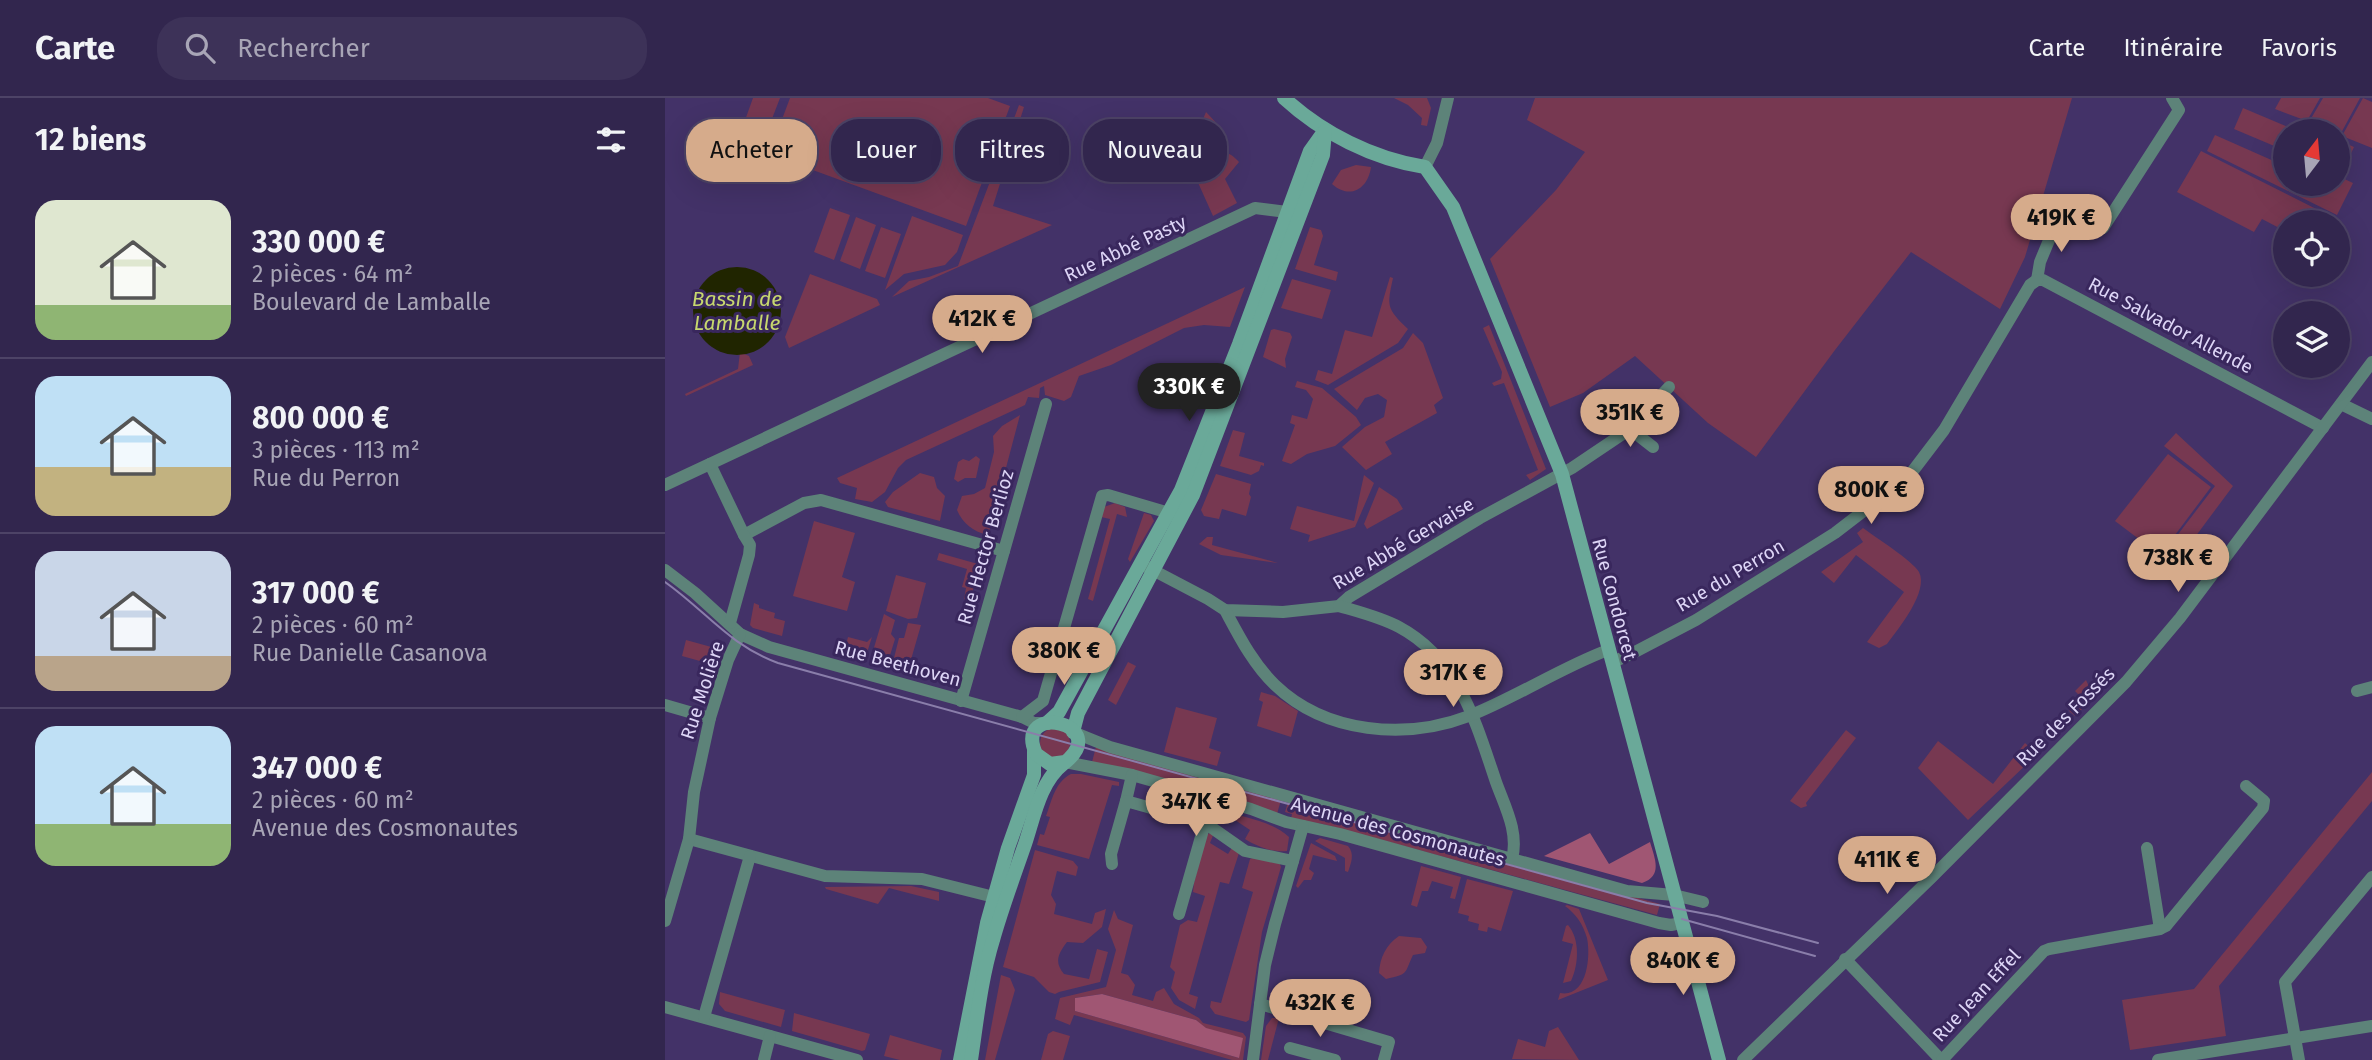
<!DOCTYPE html>
<html lang="fr">
<head>
<meta charset="utf-8">
<style>
  body { margin:0; font-family:"Fira Sans",sans-serif; background:#3d3258; color:#f1f3f6; height:100vh; display:flex; flex-direction:column; font-size:26px; white-space:nowrap }
  * { box-sizing:border-box; margin:0 }
  p { font-size:23px; color:#a8a5b6 }
  .icon { flex:none; width:38px; height:38px; fill:none; stroke:currentColor; stroke-width:2; stroke-linecap:round; stroke-linejoin:round }
  .map { position:relative; flex:1; overflow:hidden }
  .panel { display:flex; flex-direction:column; background:#32264e; width:665px }
  .panel>* { flex:none }
  .top-card { position:absolute; left:21px; top:21px; width:665px; height:63px; display:flex; gap:14px }
  .needle { width:46px; rotate:16deg }
  .fabs { position:absolute; left:1608px; top:21px; display:grid; gap:14px }
  .fabs a { display:grid; place-items:center; width:77px; height:77px; border-radius:50%; background:#32264e; box-shadow:0 7px 28px #0002,0 0 0 2px #4d4366; font-size:35px }
  .price { position:absolute; translate:-50% -60px; padding:0 16px; border-radius:24px; background:#d6ab8b; color:#111; font-size:23px; line-height:46px; filter:drop-shadow(0 2px 4px #0008) }
  .price::after { content:''; position:absolute; left:50%; top:42px; width:21px; height:16px; margin-left:-10px; background:inherit; clip-path:polygon(0 0,100% 0,50% 100%) }
  .price.active { background:#222; color:#fff }
  ul { padding:0; list-style:none }
  li { display:flex; align-items:center; gap:21px; height:175px; padding:0 35px }
  li+li { border-top:2px solid #4d4366 }
  li span { display:grid; place-items:center; flex:none; width:196px; height:140px; border-radius:21px; color:#555 }
  li>.icon { margin-inline-start:auto }
  span .icon { width:84px; height:84px; fill:#fffc; stroke-width:1 }
  li b { font-size:30px }
  h2 { display:flex; justify-content:space-between; align-items:center; height:84px; padding:0 35px; font-size:30px }
  .pill { padding:0 24px; border-radius:28px; background:#32264e; box-shadow:0 7px 28px #0002,0 0 0 2px #4d4366; font-size:24px; line-height:63px }
  .pill.active { background:#d6ab8b; color:#111 }
  header { display:flex; align-items:center; gap:42px; box-sizing:border-box; height:98px; padding:0 35px; background:#32264e; border-bottom:2px solid #4d4366 }
  header strong { font-size:33px }
  nav { display:flex; gap:38px; margin-inline-start:auto; font-size:24px }
  .search { width:490px; height:63px; background:#3d3258; display:flex; align-items:center; gap:18px; box-sizing:border-box; padding:0 24px; border-radius:28px; color:#a8a5b6; font-size:26px }
  main { display:flex; flex:1; min-height:0 }
  .map>svg:first-child { display:block }
  .green { fill:#773851; fill-rule:evenodd }
  .forest { fill:#a05673 }
  .water { fill:#202500 }
  .lines { fill:none; stroke-linecap:round; stroke-linejoin:round }
  .street { stroke:#5d8379; stroke-width:12 }
  .secondary { stroke:#6aa999; stroke-width:14 }
  .tram { stroke:#8a7eaa; stroke-width:2 }
  .labels { text-anchor:middle; stroke-width:6; stroke-linejoin:round; paint-order:stroke }
  .street-label { font-size:19px; fill:#ddd5f6; stroke:#39275d }
  .water-label { font-size:21px; font-style:italic; fill:#c7d76e; stroke:#39275d }
</style>
</head>
<body>
<header>
<strong>Carte</strong>
<div class="search"><svg class="icon" aria-label="search" viewBox="0 0 24 24"><circle cx="10" cy="10" r="6"/><path d="M15 15l6 6"/></svg>Rechercher</div>
<nav><a>Carte</a><a>Itinéraire</a><a>Favoris</a></nav>
</header>
<main>
<section class="panel">
<h2>12 biens<svg class="icon" aria-label="filters" viewBox="0 0 24 24"><path d="M4 7h16M4 17h16"/><circle cx="9" cy="7" r="2"/><circle cx="15" cy="17" r="2"/></svg></h2>
<ul>
<li><span style="background:linear-gradient(#dfe7d0 75%,#8fb573 0)"><svg class="icon" aria-label="home" viewBox="0 0 24 24"><path d="M3 11l9-7 9 7M6 9v11h12V9"/></svg></span><div><b>330 000 €</b><p>2 pièces · 64 m²</p><p>Boulevard de Lamballe</p></div></li>
<li><span style="background:linear-gradient(#bfe0f5 65%,#c2b280 0)"><svg class="icon" aria-label="home" viewBox="0 0 24 24"><path d="M3 11l9-7 9 7M6 9v11h12V9"/></svg></span><div><b>800 000 €</b><p>3 pièces · 113 m²</p><p>Rue du Perron</p></div></li>
<li><span style="background:linear-gradient(#c9d6e8 75%,#b9a48a 0)"><svg class="icon" aria-label="home" viewBox="0 0 24 24"><path d="M3 11l9-7 9 7M6 9v11h12V9"/></svg></span><div><b>317 000 €</b><p>2 pièces · 60 m²</p><p>Rue Danielle Casanova</p></div></li>
<li><span style="background:linear-gradient(#bfe0f5 70%,#8fb573 0)"><svg class="icon" aria-label="home" viewBox="0 0 24 24"><path d="M3 11l9-7 9 7M6 9v11h12V9"/></svg></span><div><b>347 000 €</b><p>2 pièces · 60 m²</p><p>Avenue des Cosmonautes</p></div></li>
</ul>
</section>
<div class="map">
<svg width="1707" height="962" viewBox="0 0 1707 962">
  <rect width="100%" height="100%" fill="#433268"/>
  <g class="green">
    <path d="M88,0H115L83,83L61,75Z"/>
    <path d="M125,0H323L345,8L301,128L104,56Z"/>
    <path d="M729,0H762L766,10L762,28L756,27L757,20L743,7Z"/>
    <path d="M870,0H1407L1360,159L1335,211L1246,154L1170,252L1091,359L1043,325L970,258L918,295L885,309L825,161L891,92L920,54L862,22Z"/>
    <path d="M1616,0H1655L1642,23L1610,11Z"/>
    <path d="M1658,0H1695L1675,37L1673,33H1667L1644,24Z"/>
    <path d="M1698,0L1707,4V50L1677,38Z"/>
    <path d="M354,7L359,9L328,108L387,127L227,199L244,183L264,179L293,168Z"/>
    <path d="M1578,10L1623,29L1614,50L1569,31Z"/>
    <path d="M541,14L556,30L543,42C555,56 563,51 574,64L560,81L572,105L548,118L522,60Z"/>
    <path d="M1550,37L1620,68V86H1673V42L1689,49L1675,79L1688,85L1672,117L1542,53Z"/>
    <path d="M1536,53L1669,120L1667,124H1620V133L1597,121L1589,134L1512,94Z"/>
    <path d="M691,67L706,69C703,91 685,102 667,86L676,72Z"/>
    <path d="M165,110L185,117L169,162L149,154Z"/>
    <path d="M247,118L298,137L292,154L280,167L239,176L220,192Z"/>
    <path d="M191,119L211,127L195,171L175,163Z"/>
    <path d="M216,129L236,136L220,180L200,173Z"/>
    <path d="M645,129L656,132L658,138L649,167L673,174L671,183L630,171Z"/>
    <path d="M145,176L212,201L215,207L124,250L120,239Z"/>
    <path d="M725,179L728,180C722,208 721,210 743,231L733,245L663,287L650,282L653,272L667,276L680,232L707,239Z"/>
    <path d="M627,181L666,192L657,221L616,210Z"/>
    <path d="M580,189L565,229L539,227L519,230L446,267L414,278L406,299L399,303L380,297L379,288L375,290L374,300L363,299L360,307L241,362L233,370L220,394L207,404L190,401L192,390L175,385L172,380Z"/>
    <path d="M824,227L881,371L865,382L861,377L873,372L839,285L829,288L827,285L836,281L837,274L818,230Z"/>
    <path d="M609,231L625,235L627,239L620,261L621,270L598,259L606,232Z"/>
    <path d="M748,235L758,245L778,300L769,307L772,315L720,344L727,356L701,372L677,349L700,329L719,319L722,302L713,296L700,300L692,312L669,291L738,250Z"/>
    <path d="M75,254L84,258L88,267L21,298L20,296L73,271Z"/>
    <path d="M533,265L549,270L535,308L520,304Z"/>
    <path d="M632,283L657,290L691,319L696,327L670,348L642,356L626,366L617,363L630,327L625,325L627,317L642,321L648,301L641,292L630,289Z"/>
    <path d="M355,317L324,434L322,437C308,433 298,426 292,412L297,398L309,396L320,390L329,354L328,338L337,328Z"/>
    <path d="M568,332L580,335L574,358L599,365V368L596,367L594,373L586,377L555,368Z"/>
    <path d="M1511,335L1568,388L1510,466L1498,456L1550,388L1499,348Z"/>
    <path d="M1503,356L1546,389L1495,457L1450,423Z"/>
    <path d="M311,358L315,361L311,380H300L293,384L289,381L293,364L298,361L304,363Z"/>
    <path d="M255,375L269,379L272,390L280,398L275,423L223,409L220,404L228,394Z"/>
    <path d="M551,376L586,386L584,396L586,399L581,418L557,411L554,421L539,418L536,412Z"/>
    <path d="M699,377L709,385L690,429L643,444L645,437L625,431L632,408L689,423Z"/>
    <path d="M714,389L732,401L738,411L702,431L699,426Z"/>
    <path d="M450,405L460,409L462,419L452,416L428,503L423,501L445,421L436,419L439,409Z"/>
    <path d="M479,415L486,417L489,423L465,464L463,461Z"/>
    <path d="M149,423L190,435L177,479L190,484L182,513L128,498Z"/>
    <path d="M1198,430C1210,439 1248,463 1254,474C1264,493 1234,530 1222,546L1214,550L1202,544L1239,494L1191,457L1169,485L1156,474L1198,444L1192,435Z"/>
    <path d="M542,439H548L547,447L613,465L556,457L534,446Z"/>
    <path d="M274,455L313,466L315,468L305,502L299,501L301,490L297,489L302,471L272,462Z"/>
    <path d="M231,477L261,485L252,520L243,521L221,513Z"/>
    <path d="M89,505L94,507V510L110,515L109,520L120,523L117,538L88,530L85,527Z"/>
    <path d="M219,516L230,522L226,536L230,541L222,567L205,563Z"/>
    <path d="M243,525L256,527L243,572L227,568L234,540H239Z"/>
    <path d="M183,539L202,544L207,539L200,561L169,552L173,541L182,543Z"/>
    <path d="M21,542L50,550L53,554L49,567L17,558Z"/>
    <path d="M463,564L471,568L451,607L443,602Z"/>
    <path d="M1421,582L1429,599L1410,618L1404,613L1416,599L1410,593Z"/>
    <path d="M596,594L610,598L633,613L626,639L592,628L598,604L594,602Z"/>
    <path d="M511,609L552,620L544,650L556,654L552,668L499,654Z"/>
    <circle cx="390" cy="645" r="15"/>
    <path d="M1181,632L1191,640L1141,705L1142,708L1136,710L1125,703Z"/>
    <path d="M1273,643L1328,686L1360,645L1369,653L1363,659L1365,663L1303,722L1253,670Z"/>
    <path d="M431,649L616,702L612,716L427,664Z"/>
    <path d="M1707,674V703L1554,888L1561,938L1465,952L1457,902L1529,891Z"/>
    <path d="M406,676H416L454,684V688L447,687L424,761L372,747L375,736L379,737L385,719L381,718C387,702 390,684 406,676Z"/>
    <path d="M623,704L995,806L992,817L658,726L626,721L627,716L620,714Z"/>
    <path d="M555,712C577,719 607,723 624,739L622,753C608,755 591,748 580,741L585,732Z"/>
    <path d="M545,735H549L545,745L563,756L568,748L574,755L564,786L555,784L524,896L533,899L530,911L514,902L506,890L510,874L505,869L515,827L523,822L532,824L540,798L528,794L529,785L541,737Z"/>
    <path d="M655,740L683,748C690,756 686,765 683,774L680,773V760L650,743Z"/>
    <path d="M646,745L670,758L672,763L648,757L644,771L649,775L646,782H639L633,790L631,788Z"/>
    <path d="M370,752L408,763L413,769L411,778L392,773L386,797L391,806L389,816L427,826L430,815L441,811L437,829L418,845L402,844C393,856 389,864 399,876L424,881L432,851L443,854L435,884L394,894L390,896L384,894L369,879L338,869Z"/>
    <path d="M592,758L614,764L616,769L597,834L584,922L581,924L550,916L545,909L546,903L556,905L588,794L577,790L585,761Z"/>
    <path d="M756,768L796,779L790,801L785,800L788,789L767,783L763,793H757L752,809L746,807Z"/>
    <path d="M802,781L848,793L836,833L823,829L822,834L813,832L814,826L803,823L804,818L793,815Z"/>
    <path d="M246,788L274,794V803L224,790L213,806L161,791L160,789Z"/>
    <path d="M902,807L914,811L943,882L893,902L895,895C922,900 926,859 922,840C918,826 911,816 900,808Z"/>
    <path d="M449,812L453,821L468,827L456,875L463,877L470,887L467,897L488,903L491,894L499,890L509,906L534,920L538,925L578,935L581,939L578,962H567L409,917L405,927L390,921L395,900L441,889L451,852L443,831ZM437,896L531,922L574,960L410,913V900Z"/>
    <path d="M903,827C915,841 914,866 906,883L898,885L908,846L897,843L901,828Z"/>
    <path d="M734,838L756,840L762,849L760,855L748,857C739,876 744,876 721,881L714,875C715,859 721,847 734,838Z"/>
    <path d="M336,877L345,880L350,892L330,962H320Z"/>
    <path d="M55,894L120,912L116,929L60,913L54,906Z"/>
    <path d="M129,915L205,936L200,952L197,953L127,933Z"/>
    <path d="M607,920H614L603,962H596L601,928Z"/>
    <path d="M893,929L914,962L847,961L853,941L880,949L884,933Z"/>
    <path d="M388,933L405,938L398,962H376L383,936Z"/>
    <path d="M225,937L277,952L275,962H235L219,958Z"/>
  </g>
  <g class="forest">
    <path d="M925,735L944,766L985,744C990,761 998,778 977,785L879,758Z"/>
    <path d="M437,896L531,922L541,930L578,940L574,960L410,913V900Z"/>
  </g>
  <circle class="water" cx="72" cy="213" r="44"/>
  <g class="lines">
    <g class="street">
      <path d="M760,69L772,45L783,0"/>
      <path d="M1372,182H1378L1658,330"/>
      <path d="M1372,182L1375,164L1392,123L1398,120L1425,134L1438,130L1514,12L1507,0"/>
      <path d="M1676,306L1707,321"/>
      <path d="M965,331L988,349"/>
      <path d="M45,366L79,437L139,405L156,402L339,453"/>
      <path d="M0,387L590,110L630,115"/>
      <path d="M482,469L543,501L560,512L618,514L674,508L684,499L815,420L907,370L965,331L1004,289"/>
      <path d="M0,472L30,495L75,536L104,549L357,619L369,625H381"/>
      <path d="M674,508C694,514 715,519 734,529C794,561 811,625 831,684C840,709 854,734 847,761"/>
      <path d="M560,512C574,538 588,566 610,587C661,636 741,642 804,618C852,599 895,570 943,552"/>
      <path d="M65,525L84,457L85,447L79,437"/>
      <path d="M948,564L968,555L1031,522L1095,482L1170,435L1244,378L1279,332L1365,187L1372,182"/>
      <path d="M1692,593L1707,589"/>
      <path d="M296,603L381,306"/>
      <path d="M0,607L45,620"/>
      <path d="M357,619L378,603L437,398L443,397L511,417"/>
      <path d="M408,634L445,649L962,793L1009,797L1038,804"/>
      <path d="M400,664L467,677L586,711L621,724L675,736L994,825L1006,827L1016,825"/>
      <path d="M461,703L467,677"/>
      <path d="M24,741L160,778L257,781L329,799"/>
      <path d="M1482,750L1495,831"/>
      <path d="M447,766L446,756L461,703L540,725L580,753L628,763"/>
      <path d="M514,816L540,725"/>
      <path d="M0,823L24,741L29,694L45,620L63,562L75,536"/>
      <path d="M1180,861L1276,962"/>
      <path d="M595,906L724,944L719,962"/>
      <path d="M0,909L192,962"/>
      <path d="M39,919L85,758"/>
      <path d="M625,950L670,962"/>
      <path d="M99,962L105,938"/>
      <path d="M588,962L600,867L610,826L638,728"/>
      <path d="M1078,962L1267,779L1461,584L1515,520L1707,264"/>
      <path d="M1277,962L1379,853L1384,851L1495,831L1501,828L1598,710L1599,703L1581,688"/>
      <path d="M1493,962L1707,928"/>
      <path d="M1634,962L1620,884L1707,779"/>
    </g>
    <g class="secondary">
      <path d="M619,0C657,35 708,61 760,69L788,109L897,376L1054,962"/>
      <path d="M382,625L394,614L516,392L574,246L645,53L660,32"/>
      <path d="M408,634L413,615L528,397L658,57L660,33"/>
      <path d="M295,962L322,825L343,750L369,677V653"/>
      <path d="M306,962C312,922 316,881 328,842C337,810 349,778 360,746C369,719 375,684 398,666C451,626 347,602 371,656L385,666L400,664"/>
    </g>
    <g class="tram">
      <path d="M0,484C41,513 64,547 113,565L982,805L1052,818L1153,845"/>
      <path d="M1017,821L1150,858"/>
    </g>
  </g>
  <g class="labels">
    <g class="street-label">
      <text transform="translate(460 150) rotate(-25)" y="7">Rue Abbé Pasty</text>
      <text transform="translate(1506 227) rotate(28)" y="7">Rue Salvador Allende</text>
      <text transform="translate(738 445) rotate(-31)" y="7">Rue Abbé Gervaise</text>
      <text transform="translate(320 449) rotate(-74)" y="7">Rue Hector Berlioz</text>
      <text transform="translate(1065 477) rotate(-31)" y="7">Rue du Perron</text>
      <text transform="translate(950 501) rotate(75)" y="7">Rue Condorcet</text>
      <text transform="translate(233 565) rotate(15)" y="7">Rue Beethoven</text>
      <text transform="translate(37 592) rotate(-72)" y="7">Rue Molière</text>
      <text transform="translate(1400 618) rotate(-45)" y="7">Rue des Fossés</text>
      <text transform="translate(733 733) rotate(15)" y="7">Avenue des Cosmonautes</text>
      <text transform="translate(1311 897) rotate(-47)" y="7">Rue Jean Effel</text>
    </g>
    <g class="water-label">
      <text x="72" y="208">Bassin de<tspan x="72" dy="24">Lamballe</tspan></text>
    </g>
  </g>
</svg>
<div class="fabs">
<a><svg class="needle" viewBox="-14 -14 28 28"><path d="M0-13l5 13h-10z" fill="#e53935"/><path d="M0 13l5-13h-10z" fill="#a8a5b6"/></svg></a>
<a><svg class="icon" aria-label="locate" viewBox="0 0 24 24"><circle cx="12" cy="12" r="6"/><path d="M12 2v4M12 18v4M2 12h4M18 12h4"/></svg></a>
<a><svg class="icon" aria-label="layers" viewBox="0 0 24 24"><path d="M12 4l9 5-9 5-9-5zM3 14l9 5 9-5"/></svg></a>
</div>
<b class="price" style="left:1396px;top:156px">419K €</b>
<b class="price" style="left:317px;top:257px">412K €</b>
<b class="price active" style="left:524px;top:325px">330K €</b>
<b class="price" style="left:965px;top:351px">351K €</b>
<b class="price" style="left:1206px;top:428px">800K €</b>
<b class="price" style="left:1513px;top:496px">738K €</b>
<b class="price" style="left:399px;top:589px">380K €</b>
<b class="price" style="left:788px;top:611px">317K €</b>
<b class="price" style="left:531px;top:740px">347K €</b>
<b class="price" style="left:1222px;top:798px">411K €</b>
<b class="price" style="left:1018px;top:899px">840K €</b>
<b class="price" style="left:655px;top:941px">432K €</b>
<div class="top-card">
<a class="pill active">Acheter</a>
<a class="pill">Louer</a>
<a class="pill">Filtres</a>
<a class="pill">Nouveau</a>
</div>
</div>
</main>
</body>
</html>
